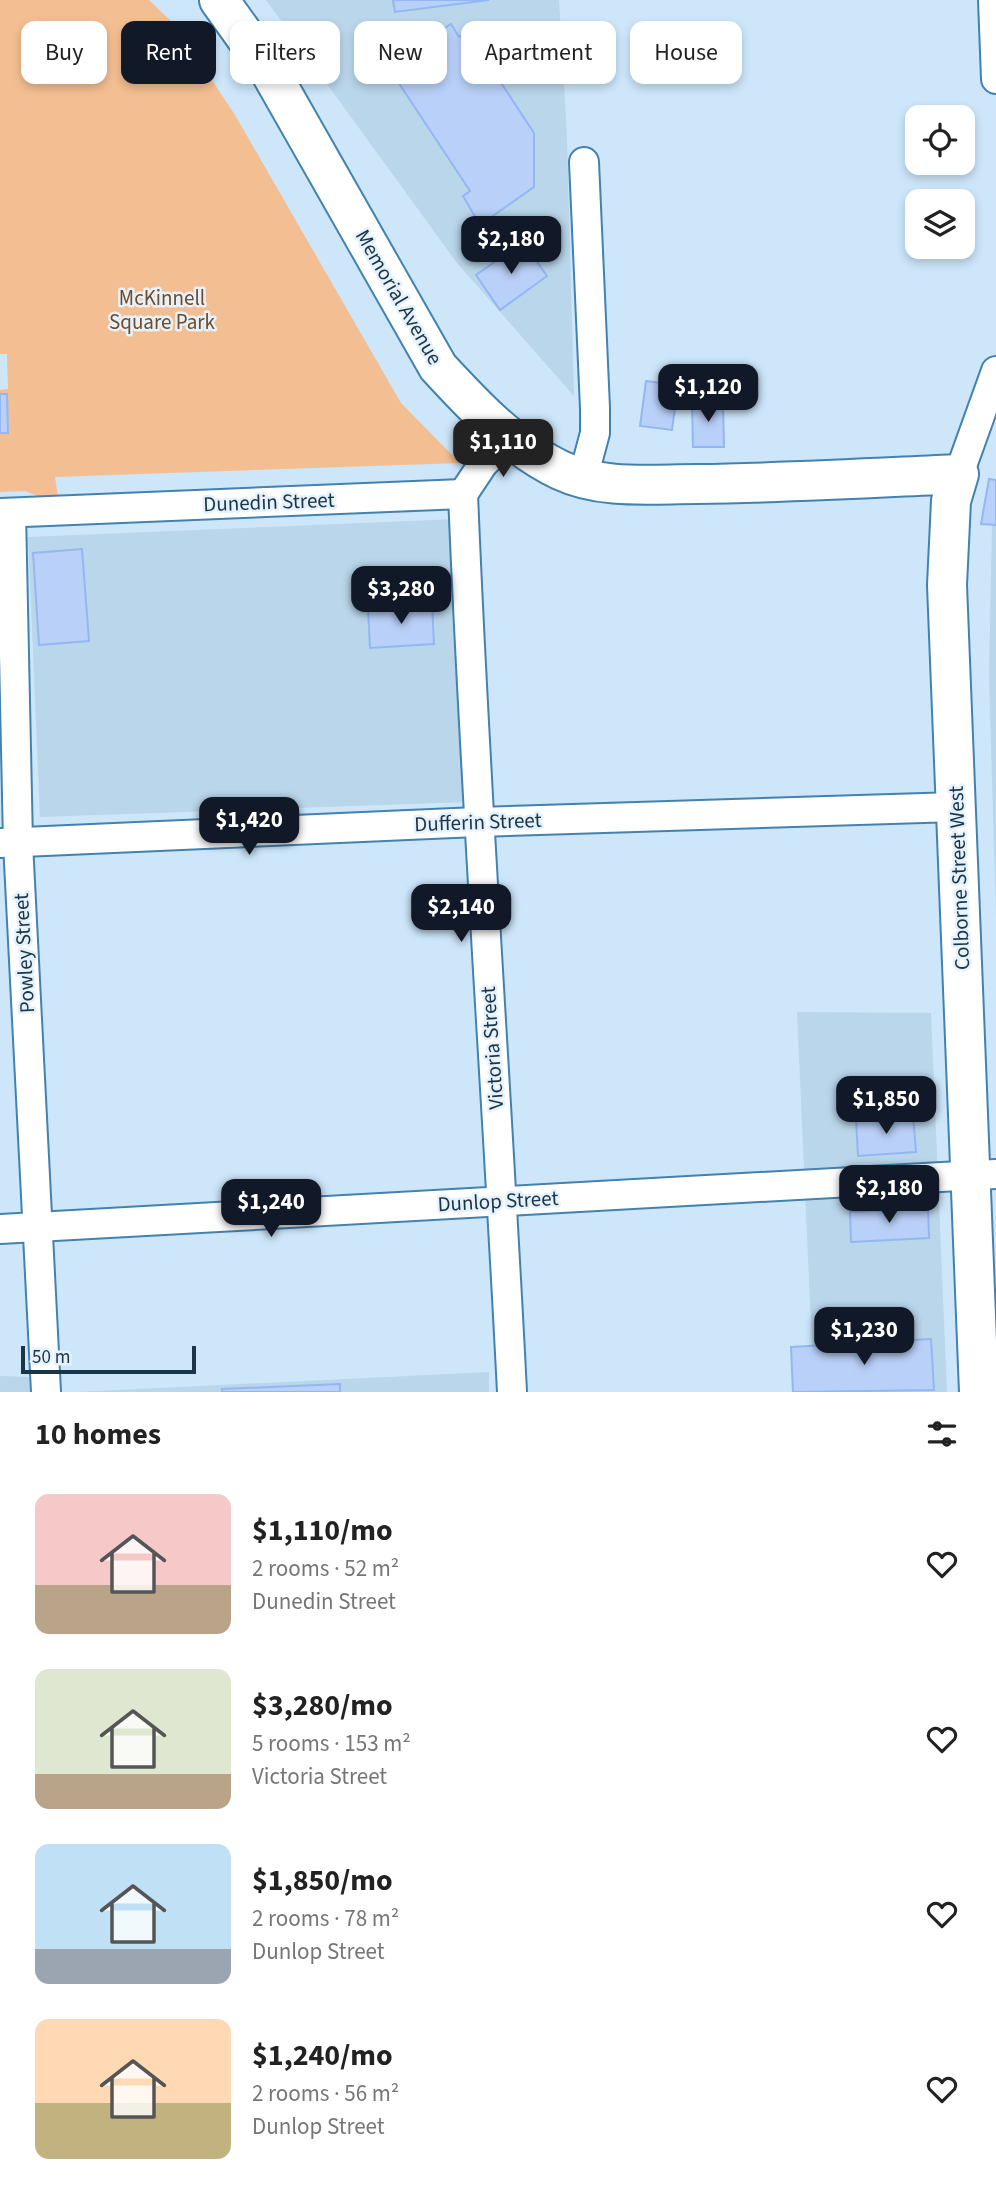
<!DOCTYPE html>
<html lang="en">
<head>
<meta charset="utf-8">
<style>
  body { margin:0; font-family:"Source Sans 3",sans-serif; background:#f2f2f2; color:#222; height:100vh; display:flex; flex-direction:column; font-size:26px; white-space:nowrap }
  * { box-sizing:border-box; margin:0 }
  p { font-size:23px; color:#767676 }
  .icon { flex:none; width:38px; height:38px; fill:none; stroke:currentColor; stroke-width:2; stroke-linecap:round; stroke-linejoin:round }
  .map { position:relative; height:1392px; overflow:hidden }
  .details { display:flex; flex-direction:column; background:#fff; flex:1 }
  .details>* { flex:none }
  .top-card { position:absolute; left:21px; top:21px; width:956px; height:63px; display:flex; gap:14px }
  .tools { position:absolute; left:905px; top:105px; display:grid; gap:14px }
  .tools a { display:grid; place-items:center; width:70px; height:70px; border-radius:14px; background:#fff; box-shadow:0 4px 10px #0003; font-size:35px }
  .scale { position:absolute; left:21px; bottom:18px; width:175px; box-sizing:border-box; padding-left:7px; border:4px solid #1a3548; border-top:0; font-size:19px; line-height:24px; white-space:nowrap; color:#1a3548; -webkit-text-stroke:5px #e5f1fb; paint-order:stroke }
  .price { position:absolute; translate:-50% -60px; padding:0 16px; border-radius:14px; background:#111827; color:#fff; font-size:23px; line-height:46px; filter:drop-shadow(0 2px 4px #0008) }
  .price::after { content:''; position:absolute; left:50%; top:42px; width:21px; height:16px; margin-left:-10px; background:inherit; clip-path:polygon(0 0,100% 0,50% 100%) }
  .price.on { background:#222; color:#fff }
  ul { padding:0; list-style:none }
  li { display:flex; align-items:center; gap:21px; height:175px; padding:0 35px }
  li span { display:grid; place-items:center; flex:none; width:196px; height:140px; border-radius:14px; color:#555 }
  li>.icon { margin-inline-start:auto }
  span .icon { width:84px; height:84px; fill:#fffc; stroke-width:1 }
  li b { font-size:30px }
  h2 { display:flex; justify-content:space-between; align-items:center; height:84px; padding:0 35px; font-size:30px }
  .pill { padding:0 24px; border-radius:14px; background:#fff; box-shadow:0 4px 10px #0003; font-size:24px; line-height:63px }
  .pill.on { background:#111827; color:#fff }
  .map>svg:first-child { display:block }
  .built { fill:#bad6eb }
  .green { fill:#f3be91 }
  .building { fill:#b9d0f8; stroke:#94b6f2; stroke-width:2 }
  .lines { fill:none; stroke-linecap:round; stroke-linejoin:round }
  .minor-casing { stroke:#4382af; stroke-width:32 }
  .secondary-casing { stroke:#4382af; stroke-width:42 }
  .minor { stroke:#fff; stroke-width:28 }
  .secondary { stroke:#fff; stroke-width:38 }
  .labels { text-anchor:middle; stroke-width:5; stroke-linejoin:round; paint-order:stroke }
  .street-label { font-size:21px; fill:#1a3548; stroke:#e5f1fb }
  .park-label { font-size:21px; fill:#724b26; stroke:#e5f1fb }
</style>
</head>
<body>
<div class="map">
<svg width="996" height="1392" viewBox="0 0 996 1392">
  <rect width="100%" height="100%" fill="#cde6fa"/>
  <g class="built">
    <path d="M266,0H559L567,136L574,396L457,263Z"/>
    <path d="M996,509V916L989,675L992,526Z"/>
    <path d="M457,519L467,802L40,817L28,537Z"/>
    <path d="M797,1012L931,1013L947,1392H814Z"/>
    <path d="M489,1372V1392H77Z"/>
    <path d="M0,1376L29,1377L30,1392H0Z"/>
  </g>
  <path class="green" d="M0,0H149L176,26L235,115L401,403L460,463L55,477L59,504L25,491L0,492V390L8,389L7,354H0Z"/>
  <g class="building">
    <path d="M393,0H489L395,12Z"/>
    <path d="M451,24L459,37L467,31L534,133V187L480,225L463,196L470,191L373,44L392,30L401,44L427,25L434,35Z"/>
    <path d="M523,242L547,276L500,310L476,275Z"/>
    <path d="M646,381L678,385L672,430L640,426Z"/>
    <path d="M0,394H7L8,433H0Z"/>
    <path d="M723,401L724,447H693L692,402Z"/>
    <path d="M989,479L996,480V525L981,524Z"/>
    <path d="M82,549L89,641L39,645L33,553Z"/>
    <path d="M432,604L434,644L370,648L368,608Z"/>
    <path d="M913,1115L916,1152L858,1156L856,1119Z"/>
    <path d="M928,1208L929,1238L851,1242L850,1212Z"/>
    <path d="M931,1339L934,1390L793,1392L791,1347Z"/>
    <path d="M340,1384V1392H222V1389Z"/>
  </g>
  <g class="lines">
    <g class="minor-casing">
      <g id="minor">
        <path d="M993,0L996,79"/>
        <path d="M959,474L996,371"/>
        <path d="M583,478L595,433V408L584,162"/>
        <path d="M463,494C475,794 497,1093 512,1392"/>
        <path d="M463,494L483,464L510,437"/>
        <path d="M0,513L463,494"/>
        <path d="M11,513L18,843L46,1392"/>
        <path d="M0,843L477,822L956,807"/>
        <path d="M0,1229L996,1174"/>
      </g>
    </g>
    <g class="secondary-casing">
      <path id="secondary" d="M219,0L269,70L438,367C473,405 512,447 560,470C602,490 651,484 697,484C784,483 871,478 959,474L951,501L947,585L979,1392"/>
    </g>
    <use href="#minor" class="minor"/>
    <use href="#secondary" class="secondary"/>
  </g>
  <g class="labels">
    <g class="street-label">
      <text transform="translate(399 297) rotate(60)" y="7">Memorial Avenue</text>
      <text transform="translate(269 502) rotate(-2)" y="7">Dunedin Street</text>
      <text transform="translate(478 822) rotate(-2)" y="7">Dufferin Street</text>
      <text transform="translate(959 878) rotate(-92)" y="7">Colborne Street West</text>
      <text transform="translate(24 953) rotate(-93)" y="7">Powley Street</text>
      <text transform="translate(492 1048) rotate(-94)" y="7">Victoria Street</text>
      <text transform="translate(498 1201) rotate(-3)" y="7">Dunlop Street</text>
    </g>
    <g class="park-label">
      <text x="162" y="305">McKinnell<tspan x="162" dy="24">Square Park</tspan></text>
    </g>
  </g>
</svg>
<div class="tools">
<a><svg class="icon" aria-label="locate" viewBox="0 0 24 24"><circle cx="12" cy="12" r="6"/><path d="M12 2v4M12 18v4M2 12h4M18 12h4"/></svg></a>
<a><svg class="icon" aria-label="layers" viewBox="0 0 24 24"><path d="M12 4l9 5-9 5-9-5zM3 14l9 5 9-5"/></svg></a>
</div>
<div class="scale">50 m</div>
<b class="price" style="left:511px;top:276px">$2,180</b>
<b class="price" style="left:708px;top:424px">$1,120</b>
<b class="price on" style="left:503px;top:479px">$1,110</b>
<b class="price" style="left:401px;top:626px">$3,280</b>
<b class="price" style="left:249px;top:857px">$1,420</b>
<b class="price" style="left:461px;top:944px">$2,140</b>
<b class="price" style="left:886px;top:1136px">$1,850</b>
<b class="price" style="left:889px;top:1225px">$2,180</b>
<b class="price" style="left:271px;top:1239px">$1,240</b>
<b class="price" style="left:864px;top:1367px">$1,230</b>
<div class="top-card">
<a class="pill">Buy</a>
<a class="pill on">Rent</a>
<a class="pill">Filters</a>
<a class="pill">New</a>
<a class="pill">Apartment</a>
<a class="pill">House</a>
</div>
</div>
<section class="details">
<h2>10 homes<svg class="icon" aria-label="filters" viewBox="0 0 24 24"><path d="M4 7h16M4 17h16"/><circle cx="9" cy="7" r="2"/><circle cx="15" cy="17" r="2"/></svg></h2>
<ul>
<li><span style="background:linear-gradient(#f6c9c9 65%,#b9a48a 0)"><svg class="icon" aria-label="home" viewBox="0 0 24 24"><path d="M3 11l9-7 9 7M6 9v11h12V9"/></svg></span><div><b>$1,110/mo</b><p>2 rooms · 52 m²</p><p>Dunedin Street</p></div><svg class="icon" aria-label="heart" viewBox="0 0 24 24"><path d="M12 20l-8-8c-3-5 5-10 8-4 3-6 11-1 8 4z"/></svg></li>
<li><span style="background:linear-gradient(#dfe7d0 75%,#b9a48a 0)"><svg class="icon" aria-label="home" viewBox="0 0 24 24"><path d="M3 11l9-7 9 7M6 9v11h12V9"/></svg></span><div><b>$3,280/mo</b><p>5 rooms · 153 m²</p><p>Victoria Street</p></div><svg class="icon" aria-label="heart" viewBox="0 0 24 24"><path d="M12 20l-8-8c-3-5 5-10 8-4 3-6 11-1 8 4z"/></svg></li>
<li><span style="background:linear-gradient(#bfe0f5 75%,#9aa5b1 0)"><svg class="icon" aria-label="home" viewBox="0 0 24 24"><path d="M3 11l9-7 9 7M6 9v11h12V9"/></svg></span><div><b>$1,850/mo</b><p>2 rooms · 78 m²</p><p>Dunlop Street</p></div><svg class="icon" aria-label="heart" viewBox="0 0 24 24"><path d="M12 20l-8-8c-3-5 5-10 8-4 3-6 11-1 8 4z"/></svg></li>
<li><span style="background:linear-gradient(#ffd9b3 60%,#c2b280 0)"><svg class="icon" aria-label="home" viewBox="0 0 24 24"><path d="M3 11l9-7 9 7M6 9v11h12V9"/></svg></span><div><b>$1,240/mo</b><p>2 rooms · 56 m²</p><p>Dunlop Street</p></div><svg class="icon" aria-label="heart" viewBox="0 0 24 24"><path d="M12 20l-8-8c-3-5 5-10 8-4 3-6 11-1 8 4z"/></svg></li>
</ul>
</section>
</body>
</html>
